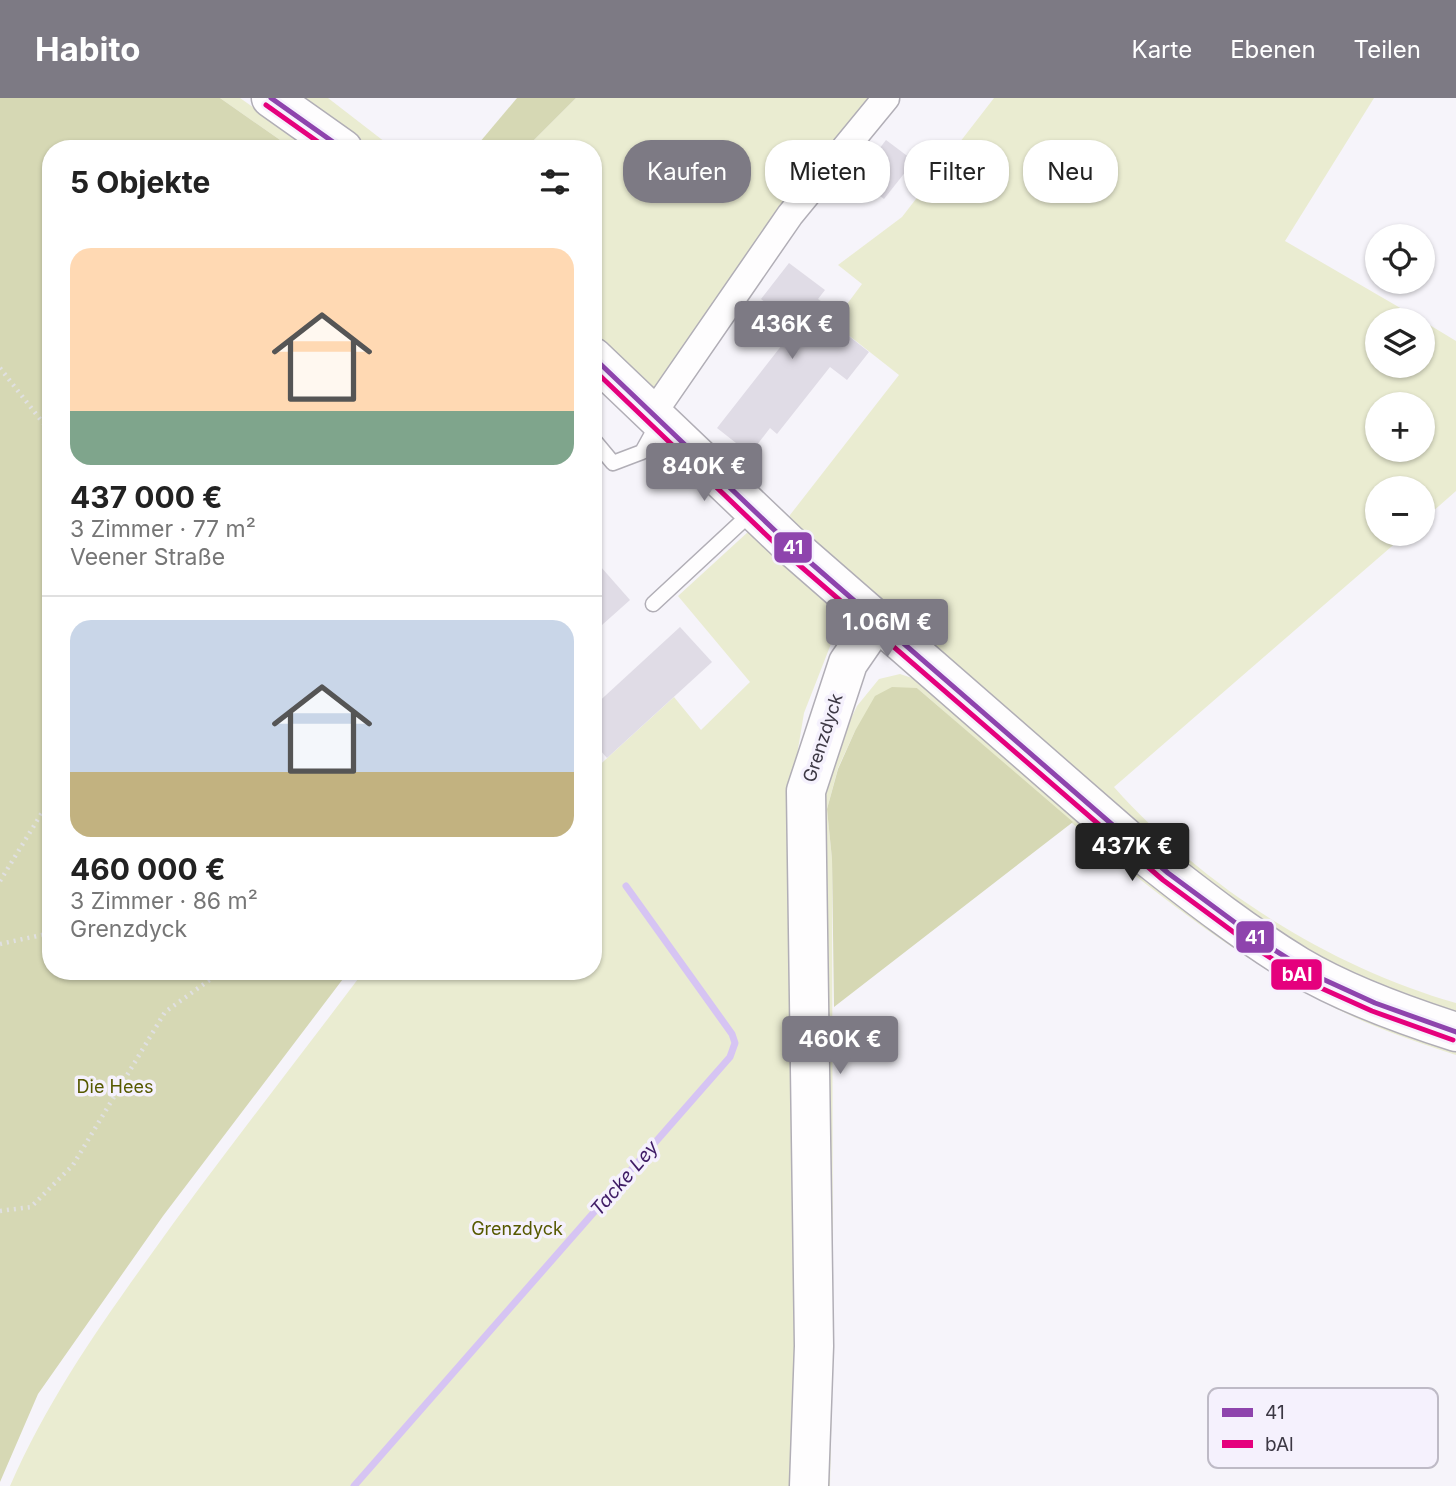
<!DOCTYPE html>
<html lang="de">
<head>
<meta charset="utf-8">
<style>
  body { margin:0; font-family:Inter,sans-serif; background:#f2f2f2; color:#222; height:100vh; display:flex; flex-direction:column; font-size:26px; white-space:nowrap }
  * { box-sizing:border-box; margin:0 }
  p { font-size:23px; color:#767676 }
  .icon { flex:none; width:38px; height:38px; fill:none; stroke:currentColor; stroke-width:2; stroke-linecap:round; stroke-linejoin:round }
  .map { position:relative; flex:1; overflow:hidden }
  .drawer { position:absolute; left:42px; top:42px; width:560px; height:840px; display:flex; flex-direction:column; background:#fff; border-radius:28px; box-shadow:0 2px 5px #0004 }
  .drawer>* { flex:none }
  .banner { position:absolute; left:623px; top:42px; width:665px; height:63px; display:flex; gap:14px }
  .fabs { position:absolute; left:1365px; top:126px; display:grid; gap:14px }
  .fabs a { display:grid; place-items:center; width:70px; height:70px; border-radius:50%; background:#fff; box-shadow:0 2px 5px #0004; font-size:35px }
  .price { position:absolute; translate:-50% -60px; padding:0 16px; border-radius:7px; background:#7d7a84; color:#fff; font-size:23px; line-height:46px; filter:drop-shadow(0 2px 4px #0008) }
  .price::after { content:''; position:absolute; left:50%; top:42px; width:21px; height:16px; margin-left:-10px; background:inherit; clip-path:polygon(0 0,100% 0,50% 100%) }
  .price.on { background:#222; color:#fff }
  ul { padding:0; list-style:none }
  li { display:grid; align-content:center; gap:14px; height:371px; padding:0 28px }
  li+li { border-top:2px solid #e0e0e0 }
  li span { display:grid; place-items:center; height:217px; border-radius:21px; color:#555 }
  li>.icon { margin-inline-start:auto }
  span .icon { width:126px; height:126px; fill:#fffc; stroke-width:1 }
  li b { font-size:30px }
  h2 { display:flex; justify-content:space-between; align-items:center; height:84px; padding:0 28px; font-size:30px }
  .tag { padding:0 24px; border-radius:28px; background:#fff; box-shadow:0 2px 5px #0004; font-size:24px; line-height:63px }
  .tag.on { background:#7d7a84; color:#fff }
  header { display:flex; align-items:center; gap:42px; box-sizing:border-box; height:98px; padding:0 35px; background:#7d7a84; color:#fff }
  header strong { font-size:33px }
  nav { display:flex; gap:38px; margin-inline-start:auto; font-size:24px }
  .map>svg:first-child { display:block }
  .green { fill:#eaecd1; fill-rule:evenodd }
  .forest { fill:#d6d8b4 }
  .lines { fill:none; stroke-linecap:round; stroke-linejoin:round }
  .stream { stroke:#d6c4f3; stroke-width:7 }
  .building { fill:#e0dce6 }
  .lane-casing { stroke:#b1aeb6; stroke-width:17 }
  .street-casing { stroke:#b1aeb6; stroke-width:29 }
  .secondary-casing { stroke:#b1aeb6; stroke-width:41 }
  .path { stroke:#e0e0e1; stroke-width:4.5; stroke-dasharray:2 5; stroke-linecap:butt }
  .lane { stroke:#fefdfe; stroke-width:14 }
  .street { stroke:#fefdfe; stroke-width:26 }
  .secondary { stroke:#fefdfe; stroke-width:38 }
  .bus-1-casing { stroke:#f5f1fd; stroke-width:10 }
  .bus-2-casing { stroke:#f5f1fd; stroke-width:10 }
  .bus-1 { stroke:#8e44ad; stroke-width:5 }
  .bus-2 { stroke:#e5007d; stroke-width:5 }
  .labels { text-anchor:middle; stroke-width:7; stroke-linejoin:round; paint-order:stroke }
  .street-label { font-size:18px; fill:#3c3844; stroke:#f5f1fd }
  .park-label { font-size:18px; fill:#565900; stroke:#f5f1fd }
  .water-label { font-size:19px; font-style:italic; fill:#3e1b65; stroke:#f5f1fd }
  .key { fill:#f5f1fd; stroke:#bebac6; stroke-width:2 }
  .key-label { font-size:19px; fill:#3c3844 }
  .line-badge { stroke:#f5f1fd; stroke-width:2.5 }
  .badge-label { font-size:19px; text-anchor:middle; font-weight:bold; fill:#fff }
</style>
</head>
<body>
<header>
<strong>Habito</strong>
<nav><a>Karte</a><a>Ebenen</a><a>Teilen</a></nav>
</header>
<div class="map">
<svg width="1456" height="1388" viewBox="0 0 1456 1388">
  <rect width="100%" height="100%" fill="#f6f4fa"/>
  <g class="green">
    <path d="M220,0H240L312,51H293Z"/>
    <path d="M275,0H328L394,51H346Z"/>
    <path d="M576,0H876L665,284L651,293L593,255V51H525Z"/>
    <path d="M994,0H1374L1285,143L1421,222H1377V268H1423V223L1456,243V393L1423,422V390H1377V436H1406L1114,689C1203,789 1328,868 1456,905V928L1242,824L787,428L790,417L899,277L833,225L862,186L838,167L902,119ZM1377,306H1423V352H1377Z"/>
    <path d="M749,433L833,508L836,533L804,615L793,681L800,1388H10C47,1304 94,1236 147,1162C217,1064 292,969 364,873H593V673L674,599L701,632L750,584L678,498Z"/>
    <path d="M900,576L924,584L1169,795L1456,948V957C1416,944 1375,930 1337,911C1180,832 1050,704 917,590L855,633L838,670L827,711L832,761L833,1244L830,1388H821L819,720L827,670L857,608L879,581Z"/>
  </g>
  <g class="forest">
    <path d="M0,0H220L293,51H51V873H349L163,1118L38,1296L0,1384Z"/>
    <path d="M517,0H576L525,51H474Z"/>
    <path d="M892,589L917,590L1073,724L834,909L832,761L827,711L838,671L855,633L875,598Z"/>
  </g>
  <g class="lines">
    <path class="stream" d="M354,1388L730,959L735,945L732,936L626,788"/>
  </g>
  <g class="building">
    <path d="M886,42L914,63L884,101L857,80Z"/>
    <path d="M789,165L825,192L818,201L828,208L821,216L869,254L847,282L830,269L777,336L770,330L750,356L717,330L796,229L761,201Z"/>
    <path d="M593,460L630,502L593,535Z"/>
    <path d="M680,529L712,564L607,660L593,644V609Z"/>
  </g>
  <g class="lines">
    <g class="lane-casing">
      <g id="lane">
        <path d="M593,341L613,365L642,354L658,325"/>
        <path d="M653,506L752,414"/>
      </g>
    </g>
    <g class="street-casing">
      <path id="street" d="M654,314L790,117L886,0"/>
    </g>
    <g class="secondary-casing">
      <g id="secondary">
        <path d="M271,0L343,51"/>
        <path d="M593,259L789,446L1150,761C1198,799 1246,836 1298,868C1345,896 1403,917 1456,934"/>
        <path d="M809,1388L814,1248L806,693L848,565L877,523"/>
      </g>
    </g>
    <g class="path">
      <path d="M0,270L51,335"/>
      <path d="M0,783L51,700"/>
      <path d="M0,846L51,835"/>
      <path d="M0,1113L31,1109L73,1067L165,914L222,873"/>
    </g>
    <use href="#lane" class="lane"/>
    <use href="#street" class="street"/>
    <use href="#secondary" class="secondary"/>
    <g class="bus-1-casing">
      <g id="bus-1">
        <path d="M271,0L343,51"/>
        <path d="M593,259L789,446L1168,775L1260,843L1316,878L1375,905L1456,934"/>
      </g>
    </g>
    <g class="bus-2-casing">
      <g id="bus-2">
        <path d="M266,7L328,51"/>
        <path d="M593,271L783,453L1163,782L1255,850L1312,886L1372,913L1453,942"/>
      </g>
    </g>
    <use href="#bus-1" class="bus-1"/>
    <use href="#bus-2" class="bus-2"/>
  </g>
  <g class="labels">
    <g class="street-label">
      <text transform="translate(823 640) rotate(-72)" y="6">Grenzdyck</text>
    </g>
    <g class="park-label">
      <text x="115" y="995">Die Hees</text>
      <text x="517" y="1137">Grenzdyck</text>
    </g>
    <g class="water-label">
      <text transform="translate(624 1080) rotate(-49)" y="7">Tacke Ley</text>
    </g>
  </g>
  <rect x="1208" y="1290" width="230" height="80" rx="10" class="key"/>
  <rect x="1222" y="1310" width="31" height="9" fill="#8e44ad"/>
  <rect x="1222" y="1342" width="31" height="8" fill="#e5007d"/>
  <g class="key-label">
    <text x="1265" y="1321">41</text>
    <text x="1265" y="1353">bAl</text>
  </g>
  <g class="line-badge">
    <rect x="773" y="433" width="40" height="33" rx="7" fill="#8e44ad"/>
    <rect x="1235" y="822" width="40" height="34" rx="7" fill="#8e44ad"/>
    <rect x="1270" y="860" width="53" height="33" rx="7" fill="#e5007d"/>
  </g>
  <g class="badge-label">
    <text x="793" y="456">41</text>
    <text x="1255" y="846">41</text>
    <text x="1297" y="883">bAl</text>
  </g>
</svg>
<div class="fabs">
<a><svg class="icon" aria-label="locate" viewBox="0 0 24 24"><circle cx="12" cy="12" r="6"/><path d="M12 2v4M12 18v4M2 12h4M18 12h4"/></svg></a>
<a><svg class="icon" aria-label="layers" viewBox="0 0 24 24"><path d="M12 4l9 5-9 5-9-5zM3 14l9 5 9-5"/></svg></a>
<a>+</a>
<a>−</a>
</div>
<b class="price" style="left:792px;top:263px">436K €</b>
<b class="price" style="left:704px;top:405px">840K €</b>
<b class="price" style="left:887px;top:561px">1.06M €</b>
<b class="price on" style="left:1132px;top:785px">437K €</b>
<b class="price" style="left:840px;top:978px">460K €</b>
<div class="banner">
<a class="tag on">Kaufen</a>
<a class="tag">Mieten</a>
<a class="tag">Filter</a>
<a class="tag">Neu</a>
</div>
<section class="drawer">
<h2>5 Objekte<svg class="icon" aria-label="filters" viewBox="0 0 24 24"><path d="M4 7h16M4 17h16"/><circle cx="9" cy="7" r="2"/><circle cx="15" cy="17" r="2"/></svg></h2>
<ul>
<li><span style="background:linear-gradient(#ffd9b3 75%,#7fa58c 0)"><svg class="icon" aria-label="home" viewBox="0 0 24 24"><path d="M3 11l9-7 9 7M6 9v11h12V9"/></svg></span><div><b>437 000 €</b><p>3 Zimmer · 77 m²</p><p>Veener Straße</p></div></li>
<li><span style="background:linear-gradient(#c9d6e8 70%,#c2b280 0)"><svg class="icon" aria-label="home" viewBox="0 0 24 24"><path d="M3 11l9-7 9 7M6 9v11h12V9"/></svg></span><div><b>460 000 €</b><p>3 Zimmer · 86 m²</p><p>Grenzdyck</p></div></li>
</ul>
</section>
</div>
</body>
</html>
